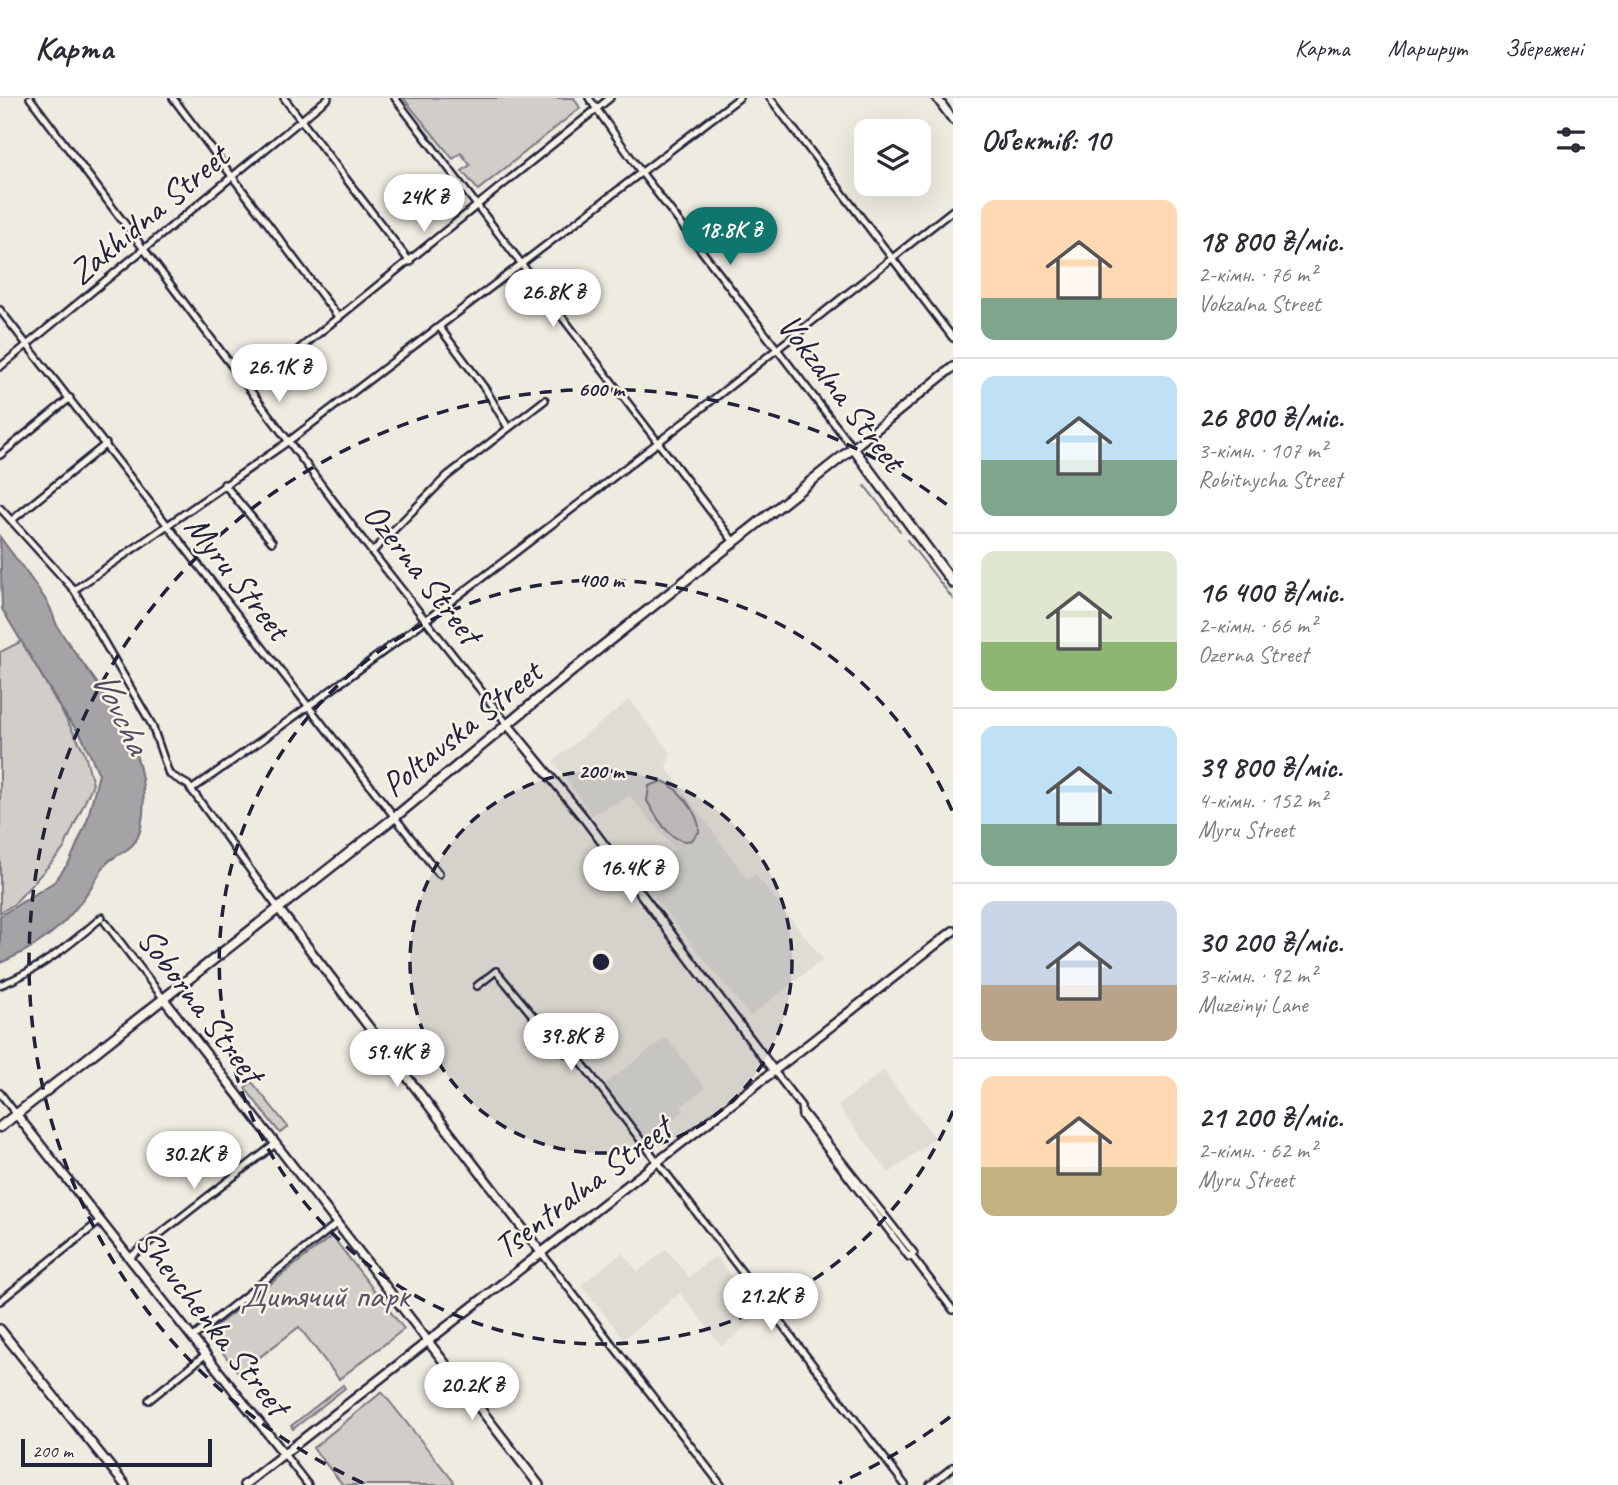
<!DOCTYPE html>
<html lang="uk">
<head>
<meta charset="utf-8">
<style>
  body { margin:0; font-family:Caveat,sans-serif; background:#f2f2f3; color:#2b2b33; height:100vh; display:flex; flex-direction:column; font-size:26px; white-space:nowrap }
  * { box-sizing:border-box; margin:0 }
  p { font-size:23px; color:#7c7c81 }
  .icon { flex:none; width:38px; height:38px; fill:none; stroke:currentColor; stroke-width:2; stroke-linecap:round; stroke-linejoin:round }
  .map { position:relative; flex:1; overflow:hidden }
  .drawer { display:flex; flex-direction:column; background:#fff; width:665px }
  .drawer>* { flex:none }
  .tools { position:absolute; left:854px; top:21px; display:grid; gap:14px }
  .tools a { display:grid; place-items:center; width:77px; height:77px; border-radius:14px; background:#fff; box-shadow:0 7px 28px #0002; font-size:35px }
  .scale { position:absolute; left:21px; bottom:18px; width:191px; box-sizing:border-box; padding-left:7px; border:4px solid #22223b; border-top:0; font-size:19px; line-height:24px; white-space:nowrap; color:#22223b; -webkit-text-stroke:5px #f7f3e8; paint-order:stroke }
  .price { position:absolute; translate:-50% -60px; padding:0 16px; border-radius:24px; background:#fff; color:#222; font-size:23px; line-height:46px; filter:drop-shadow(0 2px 4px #0008) }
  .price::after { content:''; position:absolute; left:50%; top:42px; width:21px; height:16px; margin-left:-10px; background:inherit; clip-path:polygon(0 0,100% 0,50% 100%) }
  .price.current { background:#0f766e; color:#fff }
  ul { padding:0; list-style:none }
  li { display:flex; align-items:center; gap:21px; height:175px; padding:0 28px }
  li+li { border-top:2px solid #e1e1e2 }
  li span { display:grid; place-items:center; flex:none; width:196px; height:140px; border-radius:14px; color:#555 }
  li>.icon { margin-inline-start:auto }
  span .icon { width:84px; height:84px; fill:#fffc; stroke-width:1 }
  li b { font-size:30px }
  h2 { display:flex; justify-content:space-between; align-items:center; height:84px; padding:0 28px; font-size:30px }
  header { display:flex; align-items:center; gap:42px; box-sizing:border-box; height:98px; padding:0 35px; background:#fff; border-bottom:2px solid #e1e1e2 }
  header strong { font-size:33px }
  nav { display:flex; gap:38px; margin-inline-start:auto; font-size:24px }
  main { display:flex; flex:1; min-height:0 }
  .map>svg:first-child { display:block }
  .built { fill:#dfdcd4 }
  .green { fill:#d1cdc9; stroke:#7a7882; stroke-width:2 }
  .water { fill:#a6a3a6; stroke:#716f7b; stroke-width:2 }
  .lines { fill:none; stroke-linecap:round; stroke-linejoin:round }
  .stream { stroke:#716f7b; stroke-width:2 }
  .street-casing { stroke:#22223b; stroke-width:10 }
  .secondary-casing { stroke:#22223b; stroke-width:12 }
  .primary-casing { stroke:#22223b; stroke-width:13 }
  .street { stroke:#f7f3e8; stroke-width:5 }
  .secondary { stroke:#f7f3e8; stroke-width:7 }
  .primary { stroke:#f7f3e8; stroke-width:8 }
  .ring { fill:none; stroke:#22223b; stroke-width:3.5; stroke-dasharray:12 9 }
  .labels { text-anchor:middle; stroke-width:5; stroke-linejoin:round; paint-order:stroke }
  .street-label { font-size:35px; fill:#22223b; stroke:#f7f3e8 }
  .park-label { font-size:35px; fill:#575566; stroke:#f7f3e8 }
  .water-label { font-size:37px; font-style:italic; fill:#504f60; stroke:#f7f3e8 }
  .centre { fill:#22223b; stroke:#f7f3e8; stroke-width:3.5 }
  .ring-label { font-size:21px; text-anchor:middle; font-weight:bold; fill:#22223b; stroke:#f7f3e8; stroke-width:5; stroke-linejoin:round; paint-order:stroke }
</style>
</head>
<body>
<header>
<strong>Карта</strong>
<nav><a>Карта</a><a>Маршрут</a><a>Збережені</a></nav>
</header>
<main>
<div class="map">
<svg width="953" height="1387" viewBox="0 0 953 1387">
  <rect width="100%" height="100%" fill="#eeebe1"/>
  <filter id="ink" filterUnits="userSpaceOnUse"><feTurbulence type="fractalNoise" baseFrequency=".0143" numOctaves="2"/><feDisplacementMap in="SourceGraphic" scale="14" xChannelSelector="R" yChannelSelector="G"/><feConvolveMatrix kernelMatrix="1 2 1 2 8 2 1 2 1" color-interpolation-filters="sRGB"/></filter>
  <g filter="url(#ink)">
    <g class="built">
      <path d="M629,602L671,655L666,669L747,781L755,776L823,861L750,918L654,799L679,777L665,760L675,751L630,698L592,717L553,663Z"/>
      <path d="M666,939L705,990L681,1009L684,1013L644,1044L601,989Z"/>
      <path d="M883,973L935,1040L889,1075L838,1008Z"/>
      <path d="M666,1151L689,1179L715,1158L762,1216L722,1248L680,1195L624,1241L581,1187L622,1155L638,1174Z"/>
    </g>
    <g class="green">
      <path d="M403,0H574L580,10L478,92L462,73L470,67L461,55L453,61Z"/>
      <path d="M22,543L84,653L93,686L63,752L14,806L0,815V554Z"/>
      <path d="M663,683C678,689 701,718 699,734L692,742C672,749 656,718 647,703L649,688Z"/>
      <path d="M252,984L288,1029L280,1035L245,990Z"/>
      <path d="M332,1138L404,1231L339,1281L299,1229L239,1275L207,1235Z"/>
      <path d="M343,1287L345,1290L293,1331L291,1328Z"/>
      <path d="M382,1294L454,1384L450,1387H343L313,1350Z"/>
    </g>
    <path class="water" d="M0,439C16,461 33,482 47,504C53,513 54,524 60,533C100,592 157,651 141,729C135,758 114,752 103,770C75,818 52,843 0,865V818L54,784L70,763L87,723L99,676L81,637L67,620L2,511Z"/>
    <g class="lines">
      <g class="stream">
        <path d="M865,388L900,433"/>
        <path d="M907,442L953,501"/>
      </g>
      <g class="street-casing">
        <g id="street">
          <path d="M30,0L372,454L508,627"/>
          <path d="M173,0L339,220"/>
          <path d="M284,0L410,164"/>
          <path d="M395,0L734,444"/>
          <path d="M589,0L641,74L853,350"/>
          <path d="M770,0L953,240"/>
          <path d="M0,212L439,776"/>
          <path d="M440,230L486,292L507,328"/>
          <path d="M0,269L328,0"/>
          <path d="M251,290L610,0"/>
          <path d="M0,357L70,300"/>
          <path d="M224,386L272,444"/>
          <path d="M0,410L74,492L152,627L169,676L188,687L278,810"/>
          <path d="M12,422L106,346"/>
          <path d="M372,454L447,378L545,302"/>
          <path d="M74,492L289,343L739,0"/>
          <path d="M191,692C453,509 703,310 953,112"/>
          <path d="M105,824L163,900"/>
          <path d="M0,887C38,873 71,846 102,819"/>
          <path d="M477,888L496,873L562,953L581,964L905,1387"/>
          <path d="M774,973L801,1008L802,1018L909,1159L911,1157"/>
          <path d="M0,995L16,1016"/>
          <path d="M803,1014L914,1155L911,1157L953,1212"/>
          <path d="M540,1153L721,1387"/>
          <path d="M129,1160L274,1047"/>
          <path d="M0,1203L100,1123"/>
          <path d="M192,1240L335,1127"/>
          <path d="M149,1302L205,1257"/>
          <path d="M284,1356L308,1387"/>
          <path d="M930,1387L953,1369"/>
        </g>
      </g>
      <g class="secondary-casing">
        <g id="secondary">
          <path d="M937,0L953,22"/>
          <path d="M853,350L953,269"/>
          <path d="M508,627L584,720L774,973"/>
          <path d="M278,810L540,1153"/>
          <path d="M163,900L539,1387"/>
          <path d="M16,1016L284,1356"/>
          <path d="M0,1231L125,1387"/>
          <path d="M244,1387L953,833"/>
        </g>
      </g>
      <g class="primary-casing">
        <path id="primary" d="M0,1029L395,719L600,550L853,350L953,485"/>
      </g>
      <use href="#street" class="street"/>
      <use href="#secondary" class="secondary"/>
      <use href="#primary" class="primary"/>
    </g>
  </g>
  <circle cx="601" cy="864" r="191" fill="#22223b" fill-opacity=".12"/>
  <g class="ring">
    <circle cx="601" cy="864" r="191"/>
    <path d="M953 1013A382 382 0 1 1 953 715"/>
    <path d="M950 1319A573 573 0 0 1 839 1385M363 1385A573 573 0 1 1 950 409"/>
  </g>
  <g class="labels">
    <g class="street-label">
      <text transform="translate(148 116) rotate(-40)" y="12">Zakhidna Street</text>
      <text transform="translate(842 294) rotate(53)" y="12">Vokzalna Street</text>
      <text transform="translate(423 475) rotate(52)" y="12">Ozerna Street</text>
      <text transform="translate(238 479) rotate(52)" y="12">Myru Street</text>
      <text transform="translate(461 630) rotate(-39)" y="12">Poltavska Street</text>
      <text transform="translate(201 907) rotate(53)" y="12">Soborna Street</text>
      <text transform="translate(582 1089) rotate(-37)" y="12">Tsentralna Street</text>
      <text transform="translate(213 1224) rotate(52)" y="12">Shevchenka Street</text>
    </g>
    <g class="park-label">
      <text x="325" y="1209">Дитячий парк</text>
    </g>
    <g class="water-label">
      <text transform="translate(122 613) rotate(64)" y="13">Vovcha</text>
    </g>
  </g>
  <circle cx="601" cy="864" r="10" class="centre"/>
  <g class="ring-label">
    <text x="601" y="298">600 m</text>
    <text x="601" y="489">400 m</text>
    <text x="601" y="680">200 m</text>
  </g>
</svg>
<div class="tools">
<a><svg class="icon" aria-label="layers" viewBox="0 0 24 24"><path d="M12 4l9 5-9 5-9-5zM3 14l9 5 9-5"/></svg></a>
</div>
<div class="scale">200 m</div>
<b class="price" style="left:424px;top:136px">24K ₴</b>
<b class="price current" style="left:730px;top:169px">18.8K ₴</b>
<b class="price" style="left:553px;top:231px">26.8K ₴</b>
<b class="price" style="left:279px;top:306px">26.1K ₴</b>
<b class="price" style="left:631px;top:807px">16.4K ₴</b>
<b class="price" style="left:571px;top:975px">39.8K ₴</b>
<b class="price" style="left:397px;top:991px">59.4K ₴</b>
<b class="price" style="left:194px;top:1093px">30.2K ₴</b>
<b class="price" style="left:771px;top:1235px">21.2K ₴</b>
<b class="price" style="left:472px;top:1324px">20.2K ₴</b>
</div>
<section class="drawer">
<h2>Об’єктів: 10<svg class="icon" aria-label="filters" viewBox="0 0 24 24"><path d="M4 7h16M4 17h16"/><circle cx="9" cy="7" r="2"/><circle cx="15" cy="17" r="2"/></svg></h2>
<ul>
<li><span style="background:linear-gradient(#ffd9b3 70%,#7fa58c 0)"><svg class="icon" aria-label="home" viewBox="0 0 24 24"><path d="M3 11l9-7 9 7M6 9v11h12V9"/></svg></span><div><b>18 800 ₴/міс.</b><p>2-кімн. · 76 m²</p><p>Vokzalna Street</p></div></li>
<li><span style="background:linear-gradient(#bfe0f5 60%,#7fa58c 0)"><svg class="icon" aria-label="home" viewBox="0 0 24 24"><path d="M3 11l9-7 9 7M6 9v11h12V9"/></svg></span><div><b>26 800 ₴/міс.</b><p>3-кімн. · 107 m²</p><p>Robitnycha Street</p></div></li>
<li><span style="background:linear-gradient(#dfe7d0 65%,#8fb573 0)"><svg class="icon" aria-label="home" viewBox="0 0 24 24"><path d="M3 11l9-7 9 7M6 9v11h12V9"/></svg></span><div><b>16 400 ₴/міс.</b><p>2-кімн. · 66 m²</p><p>Ozerna Street</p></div></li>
<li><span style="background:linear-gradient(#bfe0f5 70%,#7fa58c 0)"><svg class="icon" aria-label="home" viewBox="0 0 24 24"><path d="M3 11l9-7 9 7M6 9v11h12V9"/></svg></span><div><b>39 800 ₴/міс.</b><p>4-кімн. · 152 m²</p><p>Myru Street</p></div></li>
<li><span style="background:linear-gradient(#c9d6e8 60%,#b9a48a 0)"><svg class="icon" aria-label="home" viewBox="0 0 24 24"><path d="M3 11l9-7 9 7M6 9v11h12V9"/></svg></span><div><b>30 200 ₴/міс.</b><p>3-кімн. · 92 m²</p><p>Muzeinyi Lane</p></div></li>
<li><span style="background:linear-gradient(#ffd9b3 65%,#c2b280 0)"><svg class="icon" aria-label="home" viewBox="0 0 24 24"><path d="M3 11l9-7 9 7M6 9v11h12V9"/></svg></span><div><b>21 200 ₴/міс.</b><p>2-кімн. · 62 m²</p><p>Myru Street</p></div></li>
</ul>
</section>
</main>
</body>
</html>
